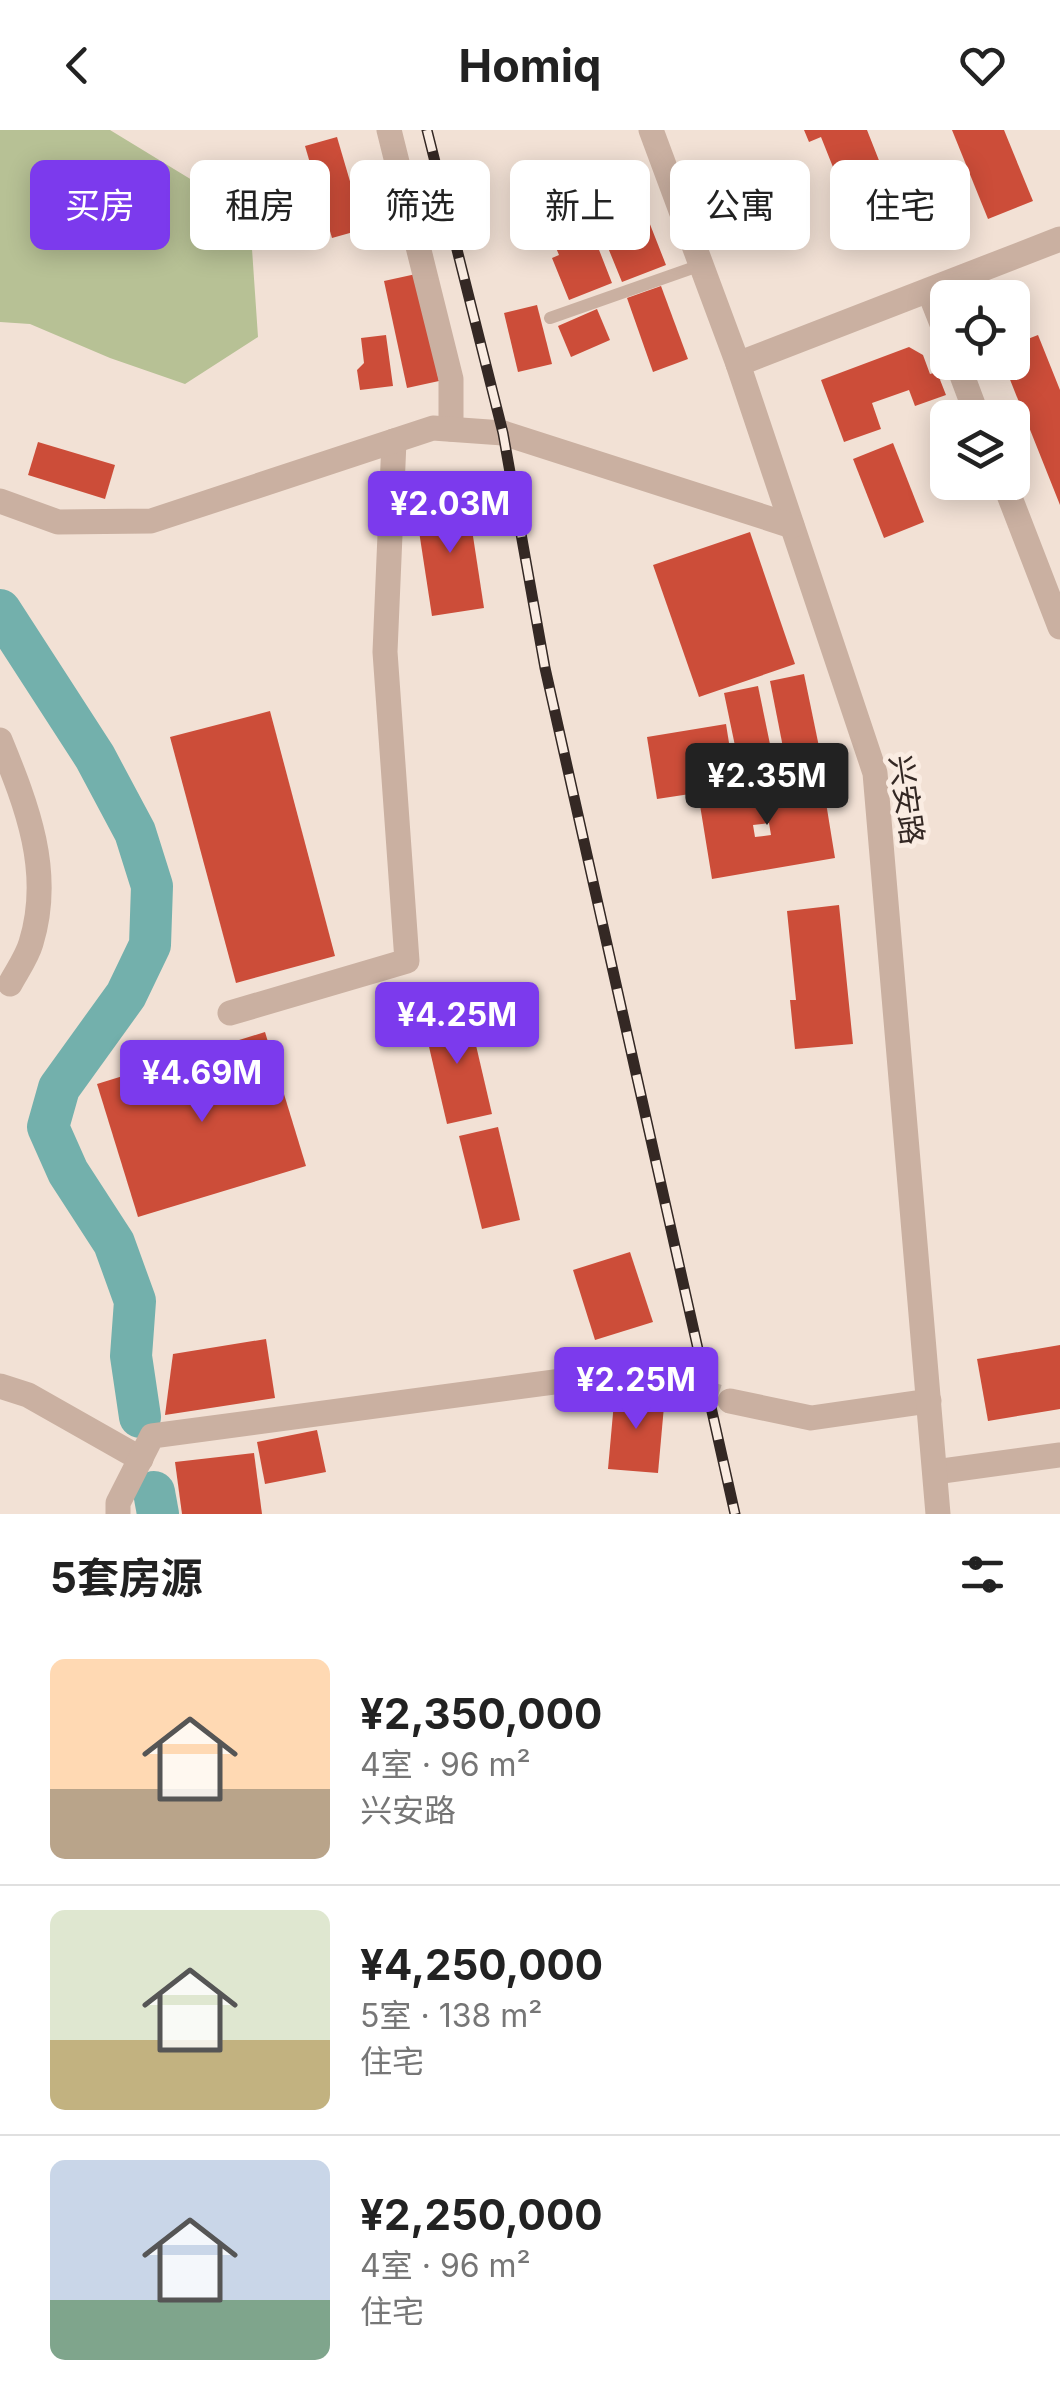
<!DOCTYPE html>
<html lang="zh">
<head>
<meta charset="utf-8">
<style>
  body { margin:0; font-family:Inter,"Noto Sans SC",sans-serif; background:#f2f2f2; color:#222; height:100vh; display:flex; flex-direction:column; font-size:38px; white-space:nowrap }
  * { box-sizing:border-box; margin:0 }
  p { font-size:32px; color:#767676 }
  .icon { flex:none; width:55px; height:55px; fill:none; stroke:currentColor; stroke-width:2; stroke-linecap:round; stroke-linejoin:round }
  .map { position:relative; height:1384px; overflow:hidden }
  .details { display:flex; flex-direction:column; background:#fff; flex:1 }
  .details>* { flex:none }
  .top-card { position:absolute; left:30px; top:30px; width:1000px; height:90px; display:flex; gap:20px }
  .buttons { position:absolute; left:930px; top:150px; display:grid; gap:20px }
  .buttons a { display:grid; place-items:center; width:100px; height:100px; border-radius:15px; background:#fff; box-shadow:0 5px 25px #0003; font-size:50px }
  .price { position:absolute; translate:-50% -85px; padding:0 22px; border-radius:10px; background:#7c3aed; color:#fff; font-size:32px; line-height:65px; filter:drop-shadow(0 2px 5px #0008) }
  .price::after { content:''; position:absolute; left:50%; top:60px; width:30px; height:22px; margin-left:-15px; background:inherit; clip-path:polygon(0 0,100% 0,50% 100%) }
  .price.on { background:#222; color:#fff }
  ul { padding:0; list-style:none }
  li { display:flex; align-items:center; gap:30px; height:250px; padding:0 50px }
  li+li { border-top:2px solid #e0e0e0 }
  li span { display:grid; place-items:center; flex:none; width:280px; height:200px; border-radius:15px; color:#555 }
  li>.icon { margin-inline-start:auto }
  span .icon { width:120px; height:120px; fill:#fffc; stroke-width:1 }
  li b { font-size:42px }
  h2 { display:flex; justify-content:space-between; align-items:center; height:120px; padding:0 50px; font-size:42px }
  .tag { padding:0 35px; border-radius:15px; background:#fff; box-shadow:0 5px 25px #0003; font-size:35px; line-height:90px }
  .tag.on { background:#7c3aed; color:#fff }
  header { display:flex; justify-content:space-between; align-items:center; height:130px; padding:0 50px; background:#fff; font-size:45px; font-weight:700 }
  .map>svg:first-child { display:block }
  .green { fill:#b7c195 }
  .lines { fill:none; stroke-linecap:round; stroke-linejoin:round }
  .river { stroke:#73b0ac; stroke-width:42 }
  .building { fill:#cc4d39; fill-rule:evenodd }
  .minor-tunnel { stroke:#ccbcb2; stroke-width:25; stroke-dasharray:25 12; stroke-linecap:butt }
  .service { stroke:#cab0a1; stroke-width:12 }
  .minor { stroke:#cab0a1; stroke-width:25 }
  .tertiary { stroke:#cab0a1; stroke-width:25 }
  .rail-casing { stroke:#342824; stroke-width:11 }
  .rail { stroke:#faece2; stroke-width:8; stroke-dasharray:22; stroke-linecap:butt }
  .labels { text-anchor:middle; stroke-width:10; stroke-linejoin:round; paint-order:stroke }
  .street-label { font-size:30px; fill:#342824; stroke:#faece2 }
</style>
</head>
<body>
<header><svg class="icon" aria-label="back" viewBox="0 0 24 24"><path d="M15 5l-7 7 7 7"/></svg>Homiq<svg class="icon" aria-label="heart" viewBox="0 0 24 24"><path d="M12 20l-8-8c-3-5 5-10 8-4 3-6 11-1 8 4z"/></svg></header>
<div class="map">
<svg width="1060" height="1384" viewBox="0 0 1060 1384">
  <rect width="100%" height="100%" fill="#f2e1d5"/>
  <path class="green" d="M0,0H110L210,61L252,119L258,207L185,254L110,228L30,194L0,192Z"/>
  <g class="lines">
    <g class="river">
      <path d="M0,480L95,627L135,702L152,756L150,815L126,865L59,958L48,997L68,1042L114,1113L135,1171L131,1226L140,1287"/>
      <path d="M154,1362L158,1384"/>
    </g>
  </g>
  <g class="building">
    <path d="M804,0H867L906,99L864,115L821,7L809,12Z"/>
    <path d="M952,0H1004L1033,71L988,89Z"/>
    <path d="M337,7L364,99L332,108L305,16Z"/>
    <path d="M633,51L666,135L622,152L602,103L594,107L612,153L569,170L552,128L559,125L546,94L559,89L558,85L594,71L593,67Z"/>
    <path d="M416,144L439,251L407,258L384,151Z"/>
    <path d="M661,156L688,229L653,242L627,168Z"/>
    <path d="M537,175L552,234L518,242L504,183Z"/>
    <path d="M597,179L610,210L571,227L558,196Z"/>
    <path d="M386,205L393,256L360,260L357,240L364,233L361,208Z"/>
    <path d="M1038,205L1060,260V375L1003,232H1012V215Z"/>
    <path d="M909,217L923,225L930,244L937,242L946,265L915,276L909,260L872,273L881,299L844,312L821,250Z"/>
    <path d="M38,312L115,335L105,369L28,345Z"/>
    <path d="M893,313L924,392L884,408L853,329Z"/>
    <path d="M467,367L484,478L432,486L415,375Z"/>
    <path d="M750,402L795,534L699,567L653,435Z"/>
    <path d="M804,544L824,641L789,648L770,551Z"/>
    <path d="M758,556L778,653L744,659L724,563Z"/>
    <path d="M270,581L335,826L236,853L170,607Z"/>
    <path d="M726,594L736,657L657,669L647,607Z"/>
    <path d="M822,648L835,728L712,749L699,669ZM769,693L771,705L755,707L753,695Z"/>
    <path d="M839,775L853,914L795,919L790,870H796L787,781Z"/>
    <path d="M468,881L492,984L447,994L423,891Z"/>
    <path d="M265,902L306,1036L138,1087L97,954Z"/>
    <path d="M498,997L520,1090L482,1099L459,1006Z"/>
    <path d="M630,1122L653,1192L595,1210L573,1140Z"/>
    <path d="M266,1209L275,1268L165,1285L173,1224Z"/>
    <path d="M1060,1215V1279L988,1291L977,1229Z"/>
    <path d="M615,1261L665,1265L658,1343L608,1339Z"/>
    <path d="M317,1300L326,1342L265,1354L257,1312Z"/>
    <path d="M254,1323L262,1384H182L175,1332Z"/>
  </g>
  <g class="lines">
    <path class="minor-tunnel" d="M694,1259L730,1271"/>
    <path class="service" d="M550,188L701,135"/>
    <g class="minor">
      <path d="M389,0L451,249V299"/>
      <path d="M929,161L948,209"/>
      <path d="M957,232L978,288"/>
      <path d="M738,234L1060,109"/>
      <path d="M1004,352L1060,497"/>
      <path d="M0,610C27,676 53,742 31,813C27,827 17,841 10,854"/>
      <path d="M230,883L407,831L385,522L394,311"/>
      <path d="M0,1256L28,1265L141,1329"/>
      <path d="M730,1271L811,1288L929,1271"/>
      <path d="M935,1342L1060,1325"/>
      <path d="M118,1384V1373L152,1306L629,1242L694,1259"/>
    </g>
    <g class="tertiary">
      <path d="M651,0L738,234L875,643L938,1384"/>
      <path d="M0,371L58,392L151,391L433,298L503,303L792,396"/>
    </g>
    <g class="rail-casing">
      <path id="rail" d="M427,0L503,303L545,538L735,1384"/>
    </g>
    <use href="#rail" class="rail"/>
  </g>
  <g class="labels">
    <g class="street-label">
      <text transform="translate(906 670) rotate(82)" y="10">兴安路</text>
    </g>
  </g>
</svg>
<div class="buttons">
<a><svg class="icon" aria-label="locate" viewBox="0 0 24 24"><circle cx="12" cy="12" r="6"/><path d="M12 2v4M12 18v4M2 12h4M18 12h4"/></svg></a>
<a><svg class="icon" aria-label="layers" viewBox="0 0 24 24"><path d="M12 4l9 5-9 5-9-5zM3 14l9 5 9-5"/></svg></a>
</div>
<b class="price" style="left:450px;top:426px">¥2.03M</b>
<b class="price on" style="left:767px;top:698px">¥2.35M</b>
<b class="price" style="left:457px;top:937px">¥4.25M</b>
<b class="price" style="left:202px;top:995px">¥4.69M</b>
<b class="price" style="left:636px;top:1302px">¥2.25M</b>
<div class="top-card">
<a class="tag on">买房</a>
<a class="tag">租房</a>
<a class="tag">筛选</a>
<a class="tag">新上</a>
<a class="tag">公寓</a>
<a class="tag">住宅</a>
</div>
</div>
<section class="details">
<h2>5套房源<svg class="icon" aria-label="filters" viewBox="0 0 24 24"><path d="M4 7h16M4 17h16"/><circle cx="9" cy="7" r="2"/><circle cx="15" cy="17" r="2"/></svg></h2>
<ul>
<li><span style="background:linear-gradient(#ffd9b3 65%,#b9a48a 0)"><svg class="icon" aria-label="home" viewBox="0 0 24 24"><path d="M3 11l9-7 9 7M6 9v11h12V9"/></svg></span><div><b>¥2,350,000</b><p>4室 · 96 m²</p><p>兴安路</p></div></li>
<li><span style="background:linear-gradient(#dfe7d0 65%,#c2b280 0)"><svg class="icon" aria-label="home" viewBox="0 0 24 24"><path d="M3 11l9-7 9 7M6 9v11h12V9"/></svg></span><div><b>¥4,250,000</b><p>5室 · 138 m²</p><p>住宅</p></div></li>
<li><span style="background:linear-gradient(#c9d6e8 70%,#7fa58c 0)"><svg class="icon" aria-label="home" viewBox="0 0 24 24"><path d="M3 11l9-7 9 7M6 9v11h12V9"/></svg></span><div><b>¥2,250,000</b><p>4室 · 96 m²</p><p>住宅</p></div></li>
</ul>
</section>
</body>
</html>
